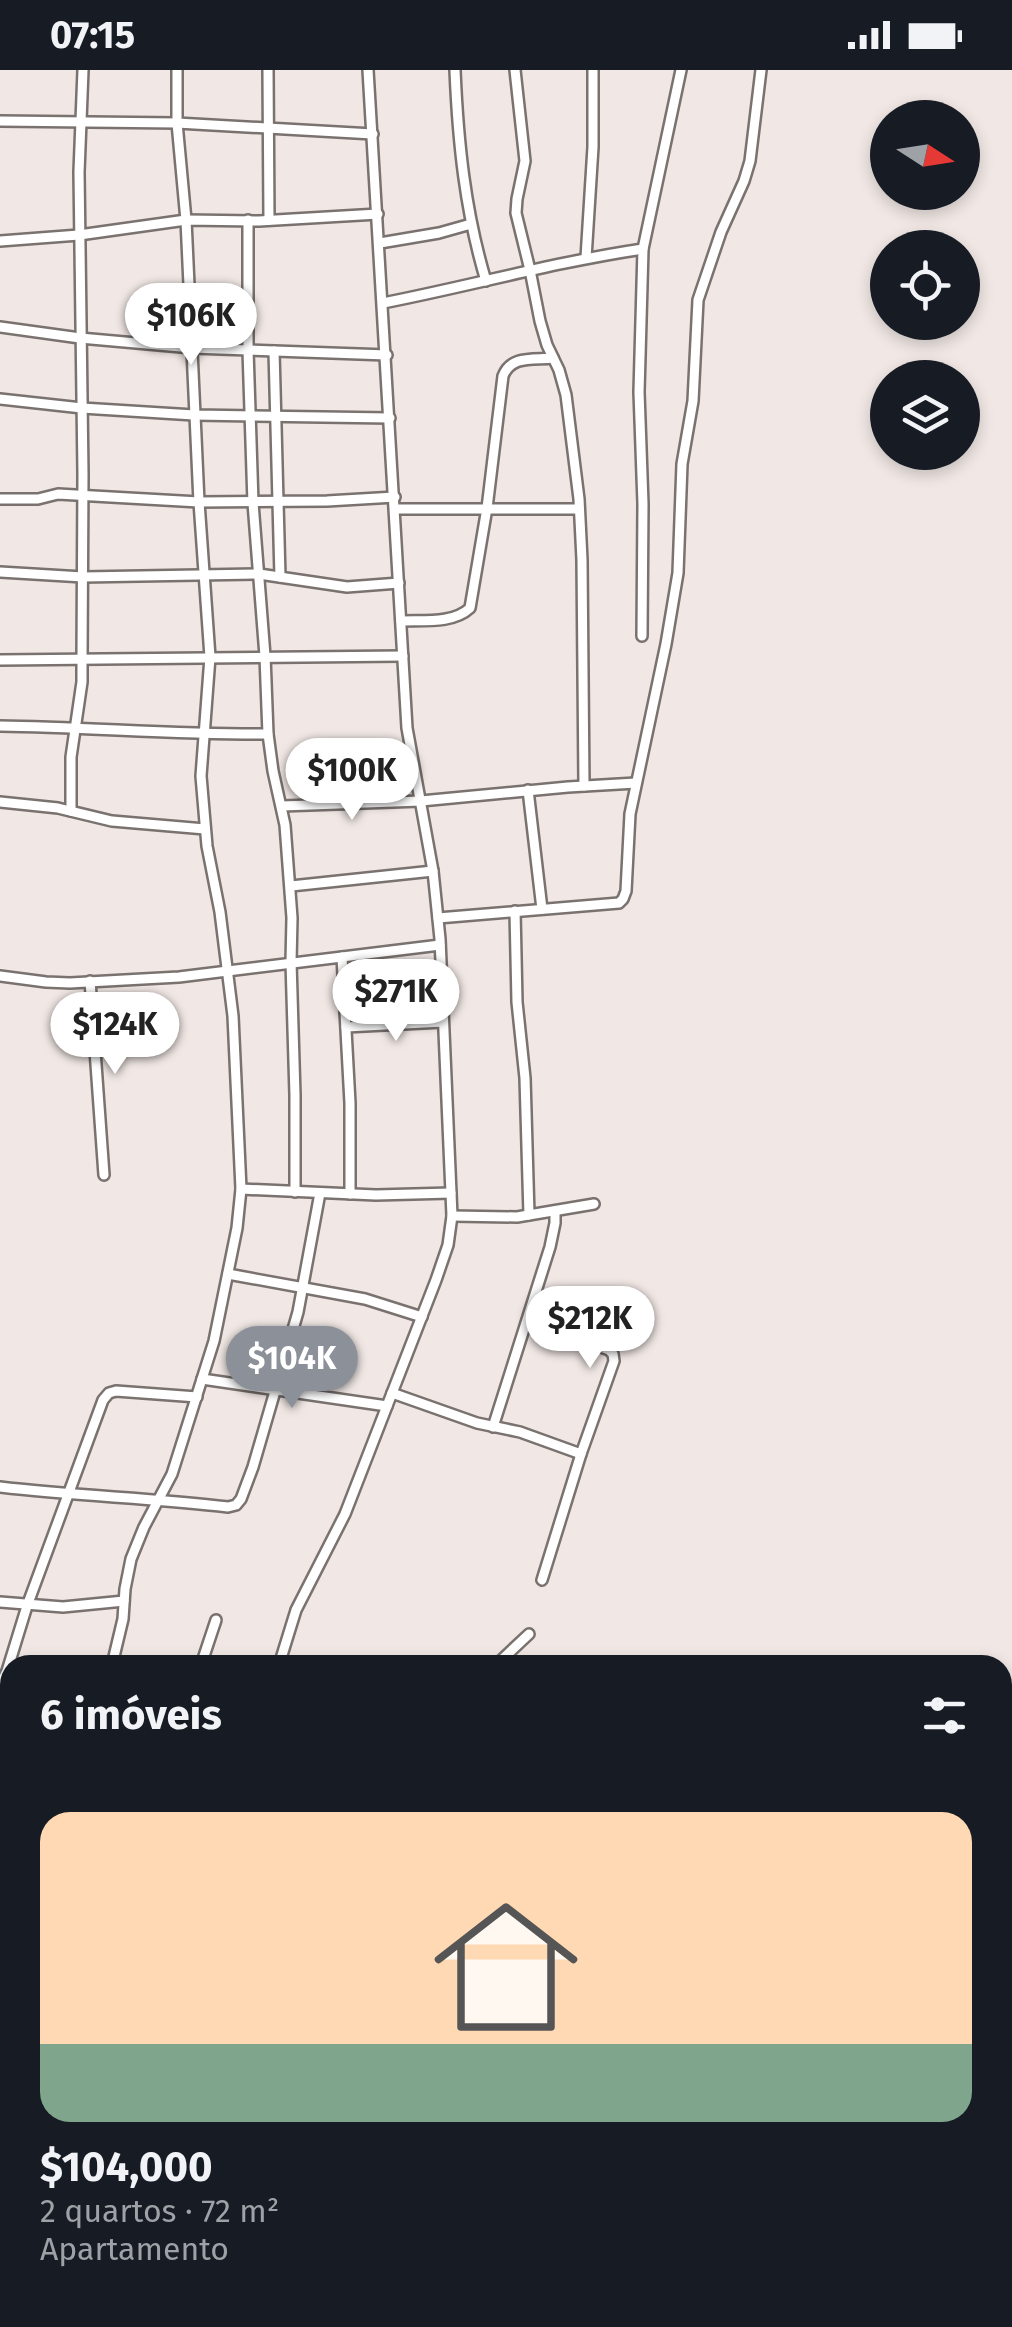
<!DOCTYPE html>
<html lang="pt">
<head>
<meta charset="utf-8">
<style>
  body { margin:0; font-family:"Fira Sans",sans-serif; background:#242831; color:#f1f3f6; height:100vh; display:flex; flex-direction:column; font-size:38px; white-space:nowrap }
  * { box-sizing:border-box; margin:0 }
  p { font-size:32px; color:#9ea1a6 }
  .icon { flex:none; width:55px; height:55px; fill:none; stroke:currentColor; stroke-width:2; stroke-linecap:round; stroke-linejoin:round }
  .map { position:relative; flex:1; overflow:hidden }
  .details { position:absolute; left:0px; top:1585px; width:1012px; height:672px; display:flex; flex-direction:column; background:#171b24; border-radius:30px 30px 0 0; box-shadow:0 5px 15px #0003 }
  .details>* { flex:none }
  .needle { width:65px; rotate:102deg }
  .fabs { position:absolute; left:870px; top:30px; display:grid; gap:20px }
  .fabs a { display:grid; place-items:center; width:110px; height:110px; border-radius:50%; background:#171b24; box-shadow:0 5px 15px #0003; font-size:50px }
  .price { position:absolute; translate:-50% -85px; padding:0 22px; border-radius:35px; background:#fff; color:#222; font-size:32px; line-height:65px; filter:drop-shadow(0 2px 5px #0008) }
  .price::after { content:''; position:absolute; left:50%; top:60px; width:30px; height:22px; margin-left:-15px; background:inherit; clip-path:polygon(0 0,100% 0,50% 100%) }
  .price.active { background:#8c9099; color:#fff }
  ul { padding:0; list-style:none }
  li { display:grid; align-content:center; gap:20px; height:530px; padding:0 40px }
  li span { display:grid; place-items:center; height:310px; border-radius:30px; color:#555 }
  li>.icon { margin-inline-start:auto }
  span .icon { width:180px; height:180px; fill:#fffc; stroke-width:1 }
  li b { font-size:42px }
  h2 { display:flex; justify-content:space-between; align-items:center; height:120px; padding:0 40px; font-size:42px }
  .status { display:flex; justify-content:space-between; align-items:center; height:70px; padding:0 50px; background:#171b24; direction:ltr }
  .status svg { height:28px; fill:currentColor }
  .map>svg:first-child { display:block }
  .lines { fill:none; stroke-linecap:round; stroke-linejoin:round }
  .minor-casing { stroke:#7a726f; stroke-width:14 }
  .minor { stroke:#fff; stroke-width:9 }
</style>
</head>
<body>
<div class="status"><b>07:15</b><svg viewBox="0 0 49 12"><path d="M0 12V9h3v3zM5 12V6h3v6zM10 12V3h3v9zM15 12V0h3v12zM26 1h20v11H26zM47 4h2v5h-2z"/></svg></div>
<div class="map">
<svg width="1012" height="2257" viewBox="0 0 1012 2257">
  <rect width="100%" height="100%" fill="#f1e8e5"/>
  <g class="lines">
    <g class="minor-casing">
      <g id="minor">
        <path d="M268,0L269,150"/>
        <path d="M455,0C458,72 465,141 486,211"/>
        <path d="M515,0L525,91L517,129L516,143L530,200L540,251L547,275L559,300L566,325L579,429L582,490L584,716"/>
        <path d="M0,51L177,53L373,64"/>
        <path d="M248,150V280L253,433L265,586L268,664L273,701L285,755L292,848L291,892L295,1025V1122"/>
        <path d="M0,171L79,165L186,150L259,151L378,144"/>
        <path d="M380,173L439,163L471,154"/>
        <path d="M586,188L593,77V0"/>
        <path d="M383,233C470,216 555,192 643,179"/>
        <path d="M0,257L80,268L192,278L387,285"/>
        <path d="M274,281L280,507"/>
        <path d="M0,329L82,338L194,345L390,348"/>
        <path d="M0,429H38L58,424L199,432L327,431L395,427"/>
        <path d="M395,439H579"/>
        <path d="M0,502L83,507L259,504L347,517L399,513"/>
        <path d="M401,551C423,550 453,554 470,538L487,438L503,306C511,285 533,290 553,288"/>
        <path d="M642,566L643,434L639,322L643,179L681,0"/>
        <path d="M0,590L403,586"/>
        <path d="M0,656C89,657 179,665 268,664"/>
        <path d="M528,720L542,839"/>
        <path d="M0,732L58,738L112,751L205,759"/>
        <path d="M282,736L421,731L568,717L636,713"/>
        <path d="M71,741V687L82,612V590L83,404L79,102L83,0"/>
        <path d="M291,816L433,801"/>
        <path d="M515,841L517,932L525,1008L529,1145"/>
        <path d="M438,848L619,833L623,829L626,821L630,744L666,574L678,503L682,394L693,331L698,230L721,162L744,111L750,91L761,0"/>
        <path d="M342,887L350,1033V1124"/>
        <path d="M0,906L46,912L70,913L179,907L440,875"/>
        <path d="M90,911L104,1105"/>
        <path d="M346,957L443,952"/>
        <path d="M241,1119L376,1125L451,1123"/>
        <path d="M452,1146L517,1147L594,1134"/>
        <path d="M228,1204L365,1229L422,1247"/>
        <path d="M528,1251L609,1280L613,1284L614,1291L581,1384L542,1510"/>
        <path d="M202,1309L387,1336"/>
        <path d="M392,1323L477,1353L520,1362L581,1384"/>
        <path d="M493,1357L550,1177L555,1153V1141"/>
        <path d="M0,1417C76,1426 152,1428 228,1437L236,1435L241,1429L253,1397L298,1242L320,1123"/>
        <path d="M0,1532L63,1537L124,1531"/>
        <path d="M112,1595L123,1549L125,1519L131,1489L144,1457L172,1404L214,1271L237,1158L241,1119L233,946L220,842L207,776L201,706L210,587L199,432L186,150L177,53V0"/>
        <path d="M201,1595L216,1550"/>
        <path d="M279,1595L296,1540L345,1444L436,1210L448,1175L452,1146L440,869L433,801L407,658L368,0"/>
        <path d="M496,1595L529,1564"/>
        <path d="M0,1615L7,1601L27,1536L103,1330L109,1323L116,1321L197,1327"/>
        <path d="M0,1836L10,1808"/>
        <path d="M0,1911L10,1914"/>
        <path d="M0,2076L10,2054"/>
      </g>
    </g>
    <use href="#minor" class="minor"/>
  </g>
</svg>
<div class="fabs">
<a><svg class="needle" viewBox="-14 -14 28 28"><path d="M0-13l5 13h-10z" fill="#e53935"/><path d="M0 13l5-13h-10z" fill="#9ea1a6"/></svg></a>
<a><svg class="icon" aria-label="locate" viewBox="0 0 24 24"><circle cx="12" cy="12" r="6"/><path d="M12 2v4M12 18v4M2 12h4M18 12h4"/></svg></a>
<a><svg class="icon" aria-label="layers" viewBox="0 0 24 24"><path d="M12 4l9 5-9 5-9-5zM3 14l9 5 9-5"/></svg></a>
</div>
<b class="price" style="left:191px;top:298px">$106K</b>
<b class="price" style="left:352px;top:753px">$100K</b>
<b class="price" style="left:396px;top:974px">$271K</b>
<b class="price" style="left:115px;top:1007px">$124K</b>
<b class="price" style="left:590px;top:1301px">$212K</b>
<b class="price active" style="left:292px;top:1341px">$104K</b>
<section class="details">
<h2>6 imóveis<svg class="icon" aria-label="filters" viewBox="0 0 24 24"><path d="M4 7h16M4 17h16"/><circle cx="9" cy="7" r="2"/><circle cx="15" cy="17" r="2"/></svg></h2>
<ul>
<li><span style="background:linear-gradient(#ffd9b3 75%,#7fa58c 0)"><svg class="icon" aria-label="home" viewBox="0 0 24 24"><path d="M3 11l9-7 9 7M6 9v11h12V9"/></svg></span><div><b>$104,000</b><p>2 quartos · 72 m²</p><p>Apartamento</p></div></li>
</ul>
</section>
</div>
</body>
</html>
